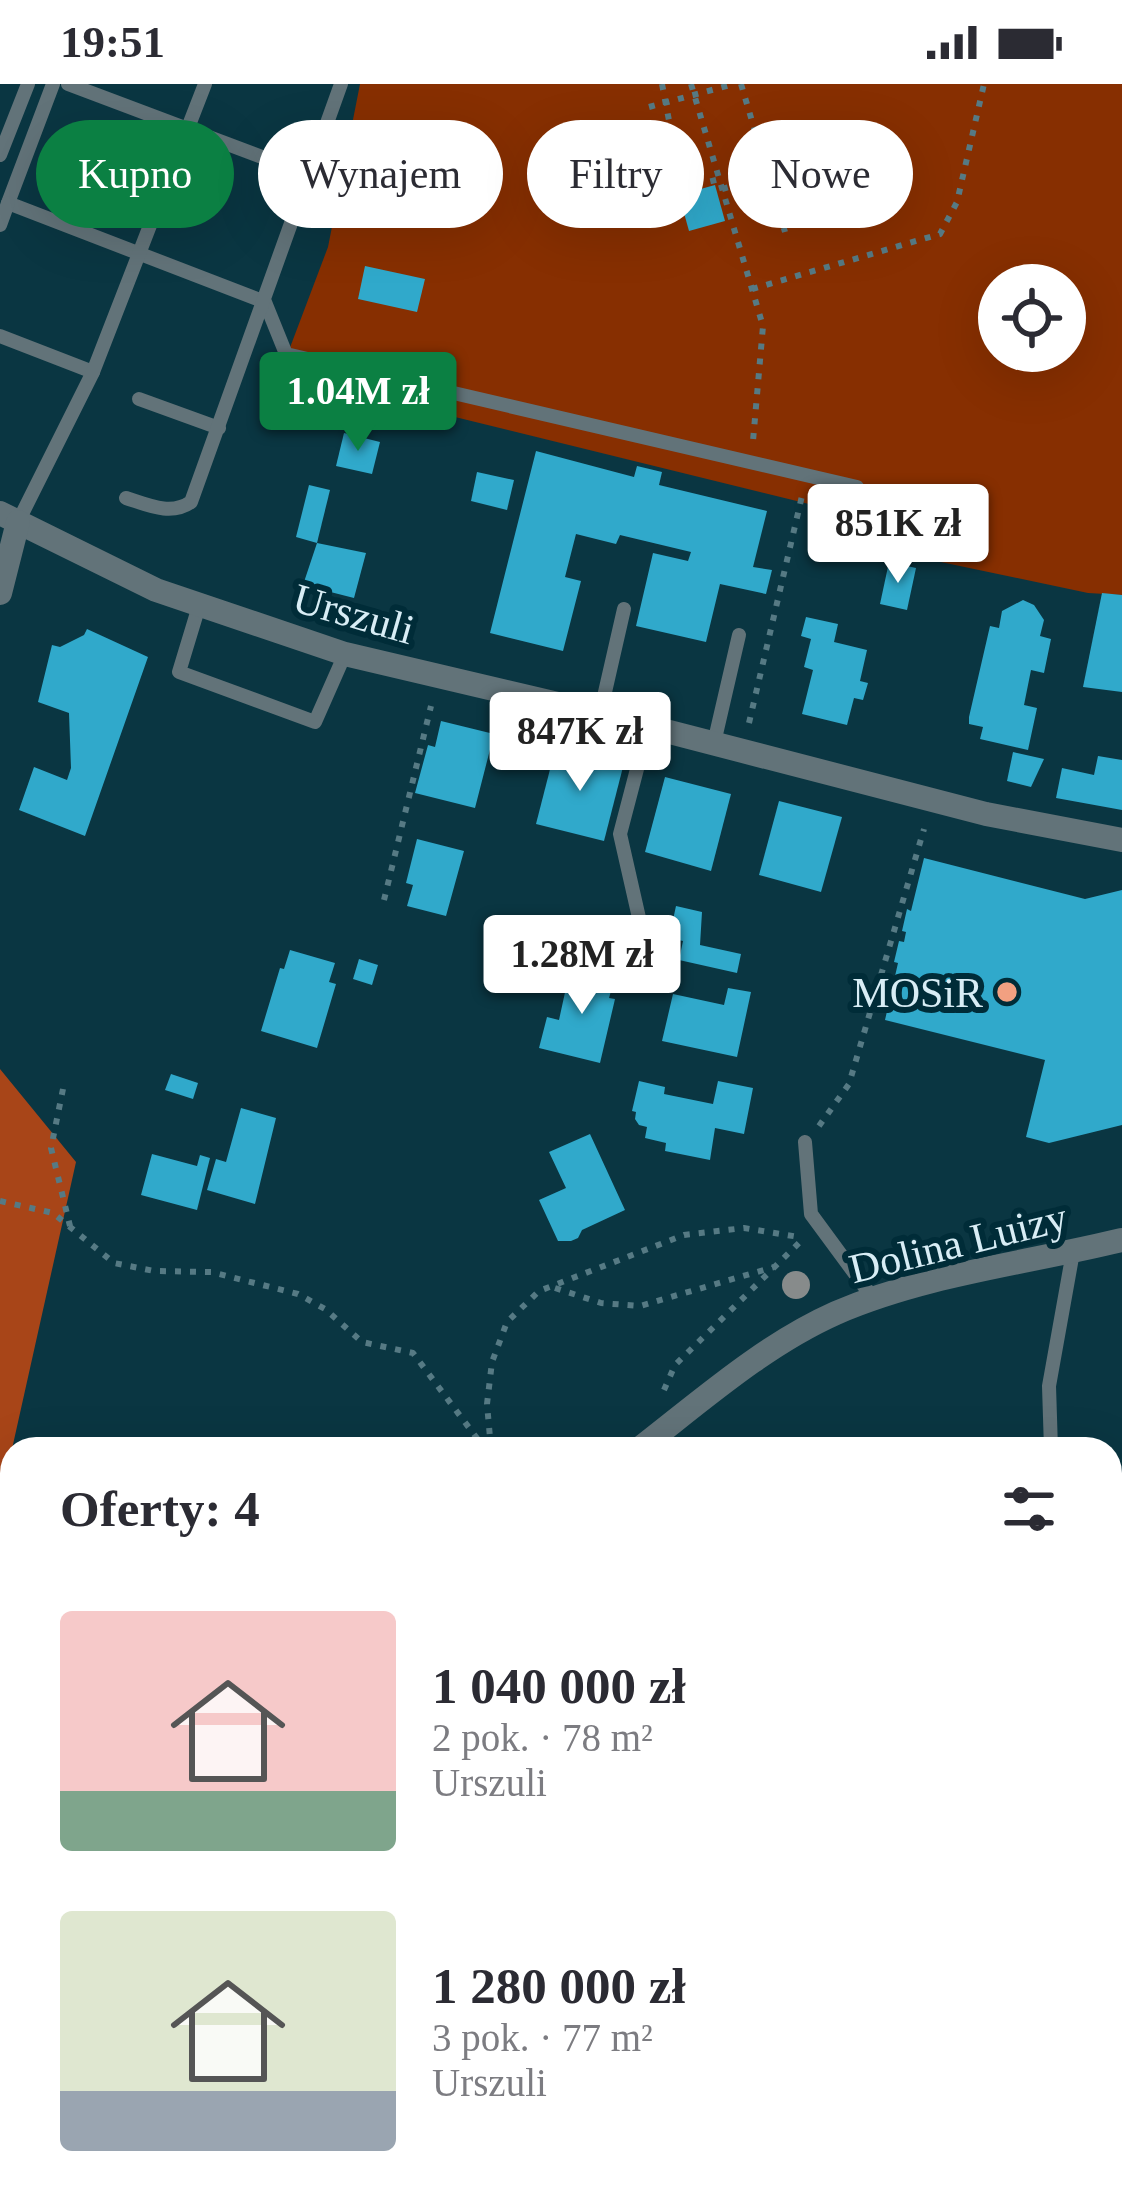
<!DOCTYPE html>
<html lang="pl">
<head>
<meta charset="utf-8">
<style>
  body { margin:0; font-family:"Times New Roman",serif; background:#f7f7f7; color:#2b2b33; height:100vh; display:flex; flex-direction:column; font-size:45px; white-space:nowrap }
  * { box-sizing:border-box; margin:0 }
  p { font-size:39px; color:#7c7c81 }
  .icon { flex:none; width:66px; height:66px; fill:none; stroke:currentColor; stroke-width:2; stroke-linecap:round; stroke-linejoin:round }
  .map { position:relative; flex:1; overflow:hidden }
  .details { position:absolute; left:0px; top:1353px; width:1122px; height:768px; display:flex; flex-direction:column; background:#fff; border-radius:36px 36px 0 0; box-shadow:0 12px 48px #0002 }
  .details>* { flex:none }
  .top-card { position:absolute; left:36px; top:36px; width:1050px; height:108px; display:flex; gap:24px }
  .buttons { position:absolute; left:978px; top:180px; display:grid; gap:24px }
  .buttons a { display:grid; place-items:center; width:108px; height:108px; border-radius:50%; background:#fff; box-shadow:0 12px 48px #0002; font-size:60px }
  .price { position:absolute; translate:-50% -102px; padding:0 27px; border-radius:12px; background:#fff; color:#222; font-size:39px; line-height:78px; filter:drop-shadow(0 3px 6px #0008) }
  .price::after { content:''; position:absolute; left:50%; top:72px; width:36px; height:27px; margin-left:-18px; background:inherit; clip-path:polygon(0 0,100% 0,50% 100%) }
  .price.on { background:#0b8043; color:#fff }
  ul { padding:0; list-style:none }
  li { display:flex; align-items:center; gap:36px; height:300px; padding:0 60px }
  li span { display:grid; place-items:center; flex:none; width:336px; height:240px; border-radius:12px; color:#555 }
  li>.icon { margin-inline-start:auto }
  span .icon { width:144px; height:144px; fill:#fffc; stroke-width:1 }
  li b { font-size:51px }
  h2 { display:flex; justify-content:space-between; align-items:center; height:144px; padding:0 60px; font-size:51px }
  .pill { padding:0 42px; border-radius:54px; background:#fff; box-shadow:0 12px 48px #0002; font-size:42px; line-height:108px }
  .pill.on { background:#0b8043; color:#fff }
  .status { display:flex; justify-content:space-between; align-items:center; height:84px; padding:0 60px; background:#fff; direction:ltr }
  .status svg { height:33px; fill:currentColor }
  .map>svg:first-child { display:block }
  .green { fill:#872f01; fill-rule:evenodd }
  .forest { fill:#a84518 }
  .water { fill:#171505; stroke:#51564d; stroke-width:3 }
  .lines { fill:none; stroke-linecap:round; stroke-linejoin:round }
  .stream { stroke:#51564d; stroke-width:10 }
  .building { fill:#30a9cb }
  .path { stroke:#567a84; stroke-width:6; stroke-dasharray:6 9; stroke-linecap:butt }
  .lane { stroke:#627379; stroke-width:14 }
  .street { stroke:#627379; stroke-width:24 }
  .tree { fill:#878b8b }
  .poi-dot { fill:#f2a081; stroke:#002c38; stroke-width:4.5 }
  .labels { text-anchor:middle; stroke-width:12; stroke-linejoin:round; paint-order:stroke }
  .street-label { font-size:42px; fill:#d8edf5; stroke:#002c38 }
  .poi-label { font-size:42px; fill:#d8edf5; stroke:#002c38; text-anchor:end }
</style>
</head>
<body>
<div class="status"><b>19:51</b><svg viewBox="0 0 49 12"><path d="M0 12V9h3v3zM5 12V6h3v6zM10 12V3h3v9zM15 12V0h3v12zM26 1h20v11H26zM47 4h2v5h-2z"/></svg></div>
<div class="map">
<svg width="1122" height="2121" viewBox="0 0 1122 2121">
  <rect width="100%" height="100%" fill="#0a3642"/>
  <path class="green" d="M360,0H1122V511L1088,509L808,450L813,421L280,290L328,163ZM999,201H1065V267H999Z"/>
  <g class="forest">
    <path d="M0,985L76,1078L12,1365L8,1397L12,1400V1541L0,1537Z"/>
    <path d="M1110,1632L1122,1638V1917L1110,1912Z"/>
  </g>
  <path class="water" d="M1110,1912L1122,1917V2121L1092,2109H1110Z"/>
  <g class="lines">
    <path class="stream" d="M0,1500L12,1506"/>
  </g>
  <g class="building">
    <path d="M715,101L725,137L689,147L679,111Z"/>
    <path d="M365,182L425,195L417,228L358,215Z"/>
    <path d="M344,349L380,358L372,390L336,382Z"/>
    <path d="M536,367L634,393L637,382L662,388L659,401L767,427L753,483L772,486L766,510L720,500L706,558L636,542L653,469L688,477L691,468L620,451L616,460L576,450L565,493L581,497L563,567L490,549Z"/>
    <path d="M477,388L514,396L507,426L471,417Z"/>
    <path d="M309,401L330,406L317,459L296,453Z"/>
    <path d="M317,459L366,469L354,514L303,501Z"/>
    <path d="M889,478L916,484L907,526L880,520Z"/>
    <path d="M1102,509L1122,511V608L1083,603Z"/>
    <path d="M1023,516L1034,521L1044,536L1040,552L1051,555L1044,589L1031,586L1024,621L1037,624L1028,666L980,655L983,643L969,640V633L990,542L999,544L1002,527Z"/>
    <path d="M806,533L838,540L834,558L867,566L860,597L868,599L863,616L854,614L847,641L802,630L813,586L804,583L811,555L801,552Z"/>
    <path d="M87,545L148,573L85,752L19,726L34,683L67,696L71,684L69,629L38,618L52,561L60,563L84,551Z"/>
    <path d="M441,637L494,650L475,724L415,709L428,661L435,663Z"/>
    <path d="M556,662L624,679L604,757L536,740Z"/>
    <path d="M1013,668L1044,675L1031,703L1007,697Z"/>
    <path d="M1098,672L1122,676V726L1056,714L1062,684L1094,691Z"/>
    <path d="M665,693L731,710L711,787L645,768Z"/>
    <path d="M779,717L842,733L821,808L759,791Z"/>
    <path d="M417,755L464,767L446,832L407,822L413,801L406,799Z"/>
    <path d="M924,774L1085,815L1122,806V1041L1049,1059L1026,1053L1045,976L885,936L898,879L894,878L899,857L904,858L906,848L902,847L907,825L911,827Z"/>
    <path d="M676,822L702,828L700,861L741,870L737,889L679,876L683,857L669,854Z"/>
    <path d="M290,866L335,879L329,898L336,900L317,964L261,947L280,884L284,885Z"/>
    <path d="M359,875L378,881L372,901L353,895Z"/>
    <path d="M571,881L615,893L609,914L615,915L600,979L539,964L547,933L559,936Z"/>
    <path d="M728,904L751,908L737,973L662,957L673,910L724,921Z"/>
    <path d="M171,990L198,999L193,1015L165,1006Z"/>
    <path d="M639,997L665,1003L664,1010L713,1020L718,997L753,1004L744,1050L715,1044L710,1076L665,1067L666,1059L645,1054L647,1043L639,1041L635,1035L636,1028L632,1027Z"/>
    <path d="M241,1024L276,1034L255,1120L207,1106L216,1075L226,1078Z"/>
    <path d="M590,1050L625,1126L582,1146L578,1154L571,1157H558L539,1116L566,1104L549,1068Z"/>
    <path d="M152,1070L197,1082L200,1071L210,1074L197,1126L141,1111Z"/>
    <path d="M1110,1482L1122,1487V1544L1110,1540Z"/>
    <path d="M0,1567L12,1573V1585L5,1601L0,1599Z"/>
    <path d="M12,2076V2109H50L77,2121H0V2087L6,2090Z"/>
  </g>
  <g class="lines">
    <g class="path">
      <path d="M662,0L682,104L720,95"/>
      <path d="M691,0L763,242L753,357"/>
      <path d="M741,0L785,148"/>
      <path d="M649,23L734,0"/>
      <path d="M722,105L768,92"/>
      <path d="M665,108L682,104"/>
      <path d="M752,205L940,150L957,118L984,0"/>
      <path d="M749,639L802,412"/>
      <path d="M384,816L431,622"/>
      <path d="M63,1005L51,1064L70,1142"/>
      <path d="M819,1042L849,1000L924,745"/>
      <path d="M0,1117L53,1129L114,1179L154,1187L211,1188L298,1210L325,1225L362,1258L413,1269L485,1365"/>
      <path d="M555,1204L601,1219L640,1222L774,1183"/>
      <path d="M664,1306L675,1281L800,1158"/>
      <path d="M491,1365L487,1320L492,1278L507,1238L539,1207L684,1151L744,1144L799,1153"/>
      <path d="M0,1721L12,1727"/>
      <path d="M0,1820L12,1812"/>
      <path d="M1110,1874L1122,1879"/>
      <path d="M0,1989L12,1994"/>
      <path d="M0,2062L12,2068"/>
      <path d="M679,2109L685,2121"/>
      <path d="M1016,2109L1043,2121"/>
      <path d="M91,2115L94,2109"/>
      <path d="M745,2121H756"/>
    </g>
    <g class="lane">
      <path d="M53,0L8,119L265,218L286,270L857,403"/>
      <path d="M68,0L310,91"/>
      <path d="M0,71L28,0"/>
      <path d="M0,141L8,119"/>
      <path d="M0,252L93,288"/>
      <path d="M139,315L219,344"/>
      <path d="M126,414C148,421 171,432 191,418L341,0"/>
      <path d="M18,438L93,288L205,0"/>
      <path d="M199,522L179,588L315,638L345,570"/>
      <path d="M600,630L624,525"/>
      <path d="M714,659L739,551"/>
      <path d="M642,847L620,750L648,643"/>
      <path d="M805,1058L811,1130L875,1217"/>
      <path d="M1051,1365L1049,1302L1073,1168"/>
      <path d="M1110,1460L1122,1466"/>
      <path d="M0,1651L12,1656"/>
      <path d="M573,2121H583"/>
    </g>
    <g class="street">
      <path d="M0,429L156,506L345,570L600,630L986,730L1122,756"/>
      <path d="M0,509L18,438"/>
      <path d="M639,1365C701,1317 764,1261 836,1229C926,1190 1028,1179 1122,1156"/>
      <path d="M0,1410L12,1415"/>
      <path d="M0,1936L12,1941"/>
      <path d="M386,2109L416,2121"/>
    </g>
  </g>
  <circle class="tree" cx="796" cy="1201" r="14"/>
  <circle class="poi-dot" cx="1007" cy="908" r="12"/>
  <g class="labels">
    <g class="street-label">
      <text transform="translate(354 529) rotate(16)" y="15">Urszuli</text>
      <text transform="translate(958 1158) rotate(-14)" y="15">Dolina Luizy</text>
    </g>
    <g class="poi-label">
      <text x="983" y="923">MOSiR</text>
    </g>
  </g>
</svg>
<div class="buttons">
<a><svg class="icon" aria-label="locate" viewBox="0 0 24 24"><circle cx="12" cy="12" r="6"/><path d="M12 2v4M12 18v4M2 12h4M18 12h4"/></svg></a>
</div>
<b class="price on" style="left:358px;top:370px">1.04M zł</b>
<b class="price" style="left:898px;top:502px">851K zł</b>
<b class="price" style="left:580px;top:710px">847K zł</b>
<b class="price" style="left:582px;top:933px">1.28M zł</b>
<div class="top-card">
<a class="pill on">Kupno</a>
<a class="pill">Wynajem</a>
<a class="pill">Filtry</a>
<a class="pill">Nowe</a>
</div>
<section class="details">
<h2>Oferty: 4<svg class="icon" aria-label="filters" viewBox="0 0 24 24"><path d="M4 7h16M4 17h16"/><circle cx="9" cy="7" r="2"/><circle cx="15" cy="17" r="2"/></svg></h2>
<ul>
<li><span style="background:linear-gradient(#f6c9c9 75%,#7fa58c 0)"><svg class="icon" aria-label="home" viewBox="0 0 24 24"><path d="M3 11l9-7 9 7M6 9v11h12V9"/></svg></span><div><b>1 040 000 zł</b><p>2 pok. · 78 m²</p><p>Urszuli</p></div></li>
<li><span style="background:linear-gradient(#dfe7d0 75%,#9aa5b1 0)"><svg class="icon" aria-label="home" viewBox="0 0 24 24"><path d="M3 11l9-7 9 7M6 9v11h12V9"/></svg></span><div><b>1 280 000 zł</b><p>3 pok. · 77 m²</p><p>Urszuli</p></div></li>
</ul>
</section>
</div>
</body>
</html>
